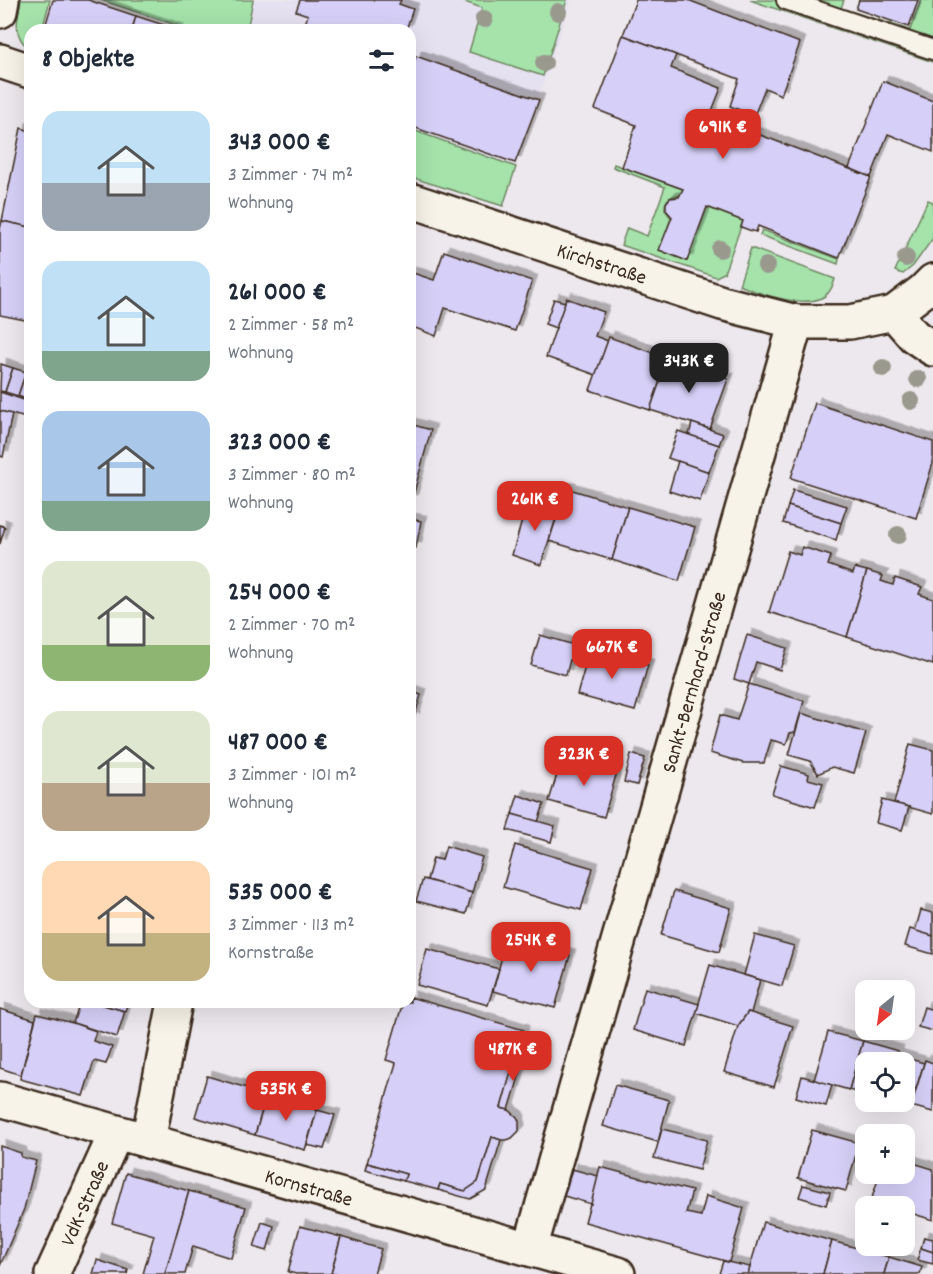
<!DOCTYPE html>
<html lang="de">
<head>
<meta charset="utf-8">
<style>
  body { margin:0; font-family:Dekko,sans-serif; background:#f6f6f7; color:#1f2937; height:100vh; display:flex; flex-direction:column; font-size:22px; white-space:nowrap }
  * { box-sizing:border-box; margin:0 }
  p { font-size:20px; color:#747a83 }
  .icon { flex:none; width:33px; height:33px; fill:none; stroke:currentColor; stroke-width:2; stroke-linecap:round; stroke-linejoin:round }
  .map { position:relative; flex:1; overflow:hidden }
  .details { position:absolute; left:24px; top:24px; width:392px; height:984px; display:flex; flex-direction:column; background:#fff; border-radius:18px; box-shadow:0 6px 24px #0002 }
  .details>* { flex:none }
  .needle { width:39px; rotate:209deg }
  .fabs { position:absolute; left:855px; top:980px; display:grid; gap:12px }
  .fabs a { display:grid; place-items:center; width:60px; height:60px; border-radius:12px; background:#fff; box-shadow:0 6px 24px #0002; font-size:30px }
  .price { position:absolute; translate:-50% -51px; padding:0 14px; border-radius:12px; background:#d93025; color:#fff; font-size:20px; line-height:39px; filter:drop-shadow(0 2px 3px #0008) }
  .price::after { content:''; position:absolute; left:50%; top:36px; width:18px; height:14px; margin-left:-9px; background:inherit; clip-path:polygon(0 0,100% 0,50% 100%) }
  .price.active { background:#222; color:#fff }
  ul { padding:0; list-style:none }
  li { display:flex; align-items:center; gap:18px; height:150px; padding:0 18px }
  li span { display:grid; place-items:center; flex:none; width:168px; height:120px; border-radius:18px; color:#555 }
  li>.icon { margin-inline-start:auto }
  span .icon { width:72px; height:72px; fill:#fffc; stroke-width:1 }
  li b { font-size:26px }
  h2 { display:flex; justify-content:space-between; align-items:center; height:72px; padding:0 18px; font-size:26px }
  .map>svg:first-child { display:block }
  .built { fill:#e6e1f0 }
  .green { fill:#a5e3ab; stroke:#708664; stroke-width:1.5 }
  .building { fill:#d6d0f8; stroke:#3b2a1e; stroke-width:1.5; filter:url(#shadow) }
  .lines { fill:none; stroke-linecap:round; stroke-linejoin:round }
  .service-casing { stroke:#3b2a1e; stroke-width:22 }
  .minor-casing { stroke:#3b2a1e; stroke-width:38 }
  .service { stroke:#f7f3e8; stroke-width:18 }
  .minor { stroke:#f7f3e8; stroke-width:33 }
  .tree { fill:#9a998e }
  .labels { text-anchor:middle; stroke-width:4.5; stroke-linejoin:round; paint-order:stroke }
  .street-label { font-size:21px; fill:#3b2a1e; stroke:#f7f3e8 }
</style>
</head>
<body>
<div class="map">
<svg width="933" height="1274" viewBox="0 0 933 1274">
  <defs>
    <filter id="shadow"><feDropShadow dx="5.5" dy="-5.5" stdDeviation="0" flood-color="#0004"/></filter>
  </defs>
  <rect width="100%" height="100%" fill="#ede8ed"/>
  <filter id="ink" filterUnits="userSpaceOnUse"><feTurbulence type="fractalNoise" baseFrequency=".0167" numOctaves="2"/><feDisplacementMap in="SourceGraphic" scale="12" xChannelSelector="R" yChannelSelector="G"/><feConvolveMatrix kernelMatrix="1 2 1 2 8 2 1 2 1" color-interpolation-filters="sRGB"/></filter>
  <g filter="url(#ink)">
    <path class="built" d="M253,0H571L503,206L410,177V30H247Z"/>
    <g class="green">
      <path d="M21,0H50L42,30H30V49C12,37 17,18 21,0Z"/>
      <path d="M101,0H253L247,30H191Z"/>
      <path d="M459,0H567L543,76L469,52L482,8Z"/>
      <path d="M750,0H844L841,8L910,30L921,0H933V62Z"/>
      <path d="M410,129L516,167L503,206L410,177Z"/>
      <path d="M614,164L683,189L680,196C670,195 664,200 665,210L671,218L660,250L687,261L707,207L743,221L724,273L716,277L621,245L627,228L647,236L665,187L613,167Z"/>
      <path d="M928,200L933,202V238L913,266L903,274L895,271Z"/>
      <path d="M762,230L839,259L838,264L760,235Z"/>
      <path d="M751,248L835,279C834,283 832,288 829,292C813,313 758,293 739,285Z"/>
    </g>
    <g class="building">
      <path d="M53,0H88L136,16L132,30H44Z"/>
      <path d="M300,0H401L399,4L413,9L406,30H303L308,15L296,11Z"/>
      <path d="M636,0H688L800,43L781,95L765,88L754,116L730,106L739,79L623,35Z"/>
      <path d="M859,0H918L909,27L856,9Z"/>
      <path d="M136,16L179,30H132Z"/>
      <path d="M623,35L676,55L671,68L721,88L710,116L871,177L839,258L758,226L756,232L749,230L741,227L743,221L707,207L687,261L659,250L672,217L666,210V203L670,198L679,197L683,189L622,167L636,125L595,109Z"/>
      <path d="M416,56L539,100L515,163L410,126V70L412,71Z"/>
      <path d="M883,81L933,101V152L888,134L871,177L849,168Z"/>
      <path d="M21,128L30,131V227L2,221Z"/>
      <path d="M2,221L30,227V321L0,315V229Z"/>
      <path d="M444,251L532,281L515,331L445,308L436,336L410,326V272L434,280Z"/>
      <path d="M566,298L604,312L595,336L608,341L596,375L546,357Z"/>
      <path d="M554,299L565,302L556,328L545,324Z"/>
      <path d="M609,337L668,358L650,410L590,390Z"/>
      <path d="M668,358L728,379L710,429L650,410Z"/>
      <path d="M1,364L13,368L5,392L0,391Z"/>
      <path d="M13,368L26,372L18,396L5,392Z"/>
      <path d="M26,372L30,374V401L18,396Z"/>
      <path d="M0,392L30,402V419L0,411Z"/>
      <path d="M815,403L933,442V463L916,518L791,478Z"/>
      <path d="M0,411L12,414L3,457L0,456Z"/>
      <path d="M692,423L723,434L719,445L689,435Z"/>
      <path d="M410,424L431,430L412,500H410Z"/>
      <path d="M678,431L719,445L709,472L668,458Z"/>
      <path d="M678,461L709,472L700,501L669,491Z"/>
      <path d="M566,488L628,507L612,560L549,541Z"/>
      <path d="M793,490L847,506L841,523L788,506Z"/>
      <path d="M528,500L559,509L541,565L512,555Z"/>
      <path d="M788,506L841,523L836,540L783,523Z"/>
      <path d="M628,507L695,527L679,581L612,560Z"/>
      <path d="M410,519L421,521L416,548L410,547Z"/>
      <path d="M0,525L5,527L0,544Z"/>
      <path d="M802,547L831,556L828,565L853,574L855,568L867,571L847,637L769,612L788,551L800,555Z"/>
      <path d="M867,571L883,576L881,581L893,585L895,578L922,587L919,594L933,599V665L847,637Z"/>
      <path d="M540,635L574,645L566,675L531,665Z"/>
      <path d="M747,635L787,648L780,670L756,662L749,684L734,679Z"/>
      <path d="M590,649L648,665L635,711L577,695Z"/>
      <path d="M749,684L804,701L795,732L790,733L786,744L771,740L764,763H743L710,753L720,715L737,720Z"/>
      <path d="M410,691L421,695L414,718L410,717Z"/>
      <path d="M801,713L866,733L854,773L832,767L818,774L810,761L789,755Z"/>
      <path d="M910,744L933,750V814L894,803Z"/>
      <path d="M631,754L645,758L637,785L624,782Z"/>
      <path d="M562,758L596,768L598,762L618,768L604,817L549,801Z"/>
      <path d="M781,766L809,774L808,779L823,783L815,807L772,794Z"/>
      <path d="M518,795L544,804L538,822L512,814Z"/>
      <path d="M882,800L909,807L902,830L876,823Z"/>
      <path d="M512,814L555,826L551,842L507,830Z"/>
      <path d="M515,845L593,868L581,910L503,887Z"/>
      <path d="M446,846L482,857L472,893L427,880L433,858L442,860Z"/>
      <path d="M423,879L472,893L466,914L416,901Z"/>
      <path d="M674,891L731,908L719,952L661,935Z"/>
      <path d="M921,910L933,913V936L915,931Z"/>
      <path d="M910,929L933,936V954L905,946Z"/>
      <path d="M755,935L794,946L782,986L744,975Z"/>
      <path d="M507,937L570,955L555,1008L493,991Z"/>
      <path d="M427,949L499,969L488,1005L417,985Z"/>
      <path d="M710,965L760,980L751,1013L748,1012L738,1026L696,1013Z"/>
      <path d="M645,988L699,1004L686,1046L633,1030Z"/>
      <path d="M410,997L524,1030L501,1108L509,1110L517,1117L519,1121V1131L512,1138L507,1140H501L492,1137L478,1182L465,1191L440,1184L438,1190L404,1181L406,1174L367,1163L396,1063L386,1060L403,1002H410Z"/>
      <path d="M80,1002H93L125,1011L117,1037L73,1023Z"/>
      <path d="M93,1002H128L125,1011Z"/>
      <path d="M924,1007L933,1010V1031L918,1027Z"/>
      <path d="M0,1009L35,1020L21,1075L0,1068Z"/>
      <path d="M748,1012L793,1026L774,1087L724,1072L738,1026Z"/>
      <path d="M37,1014L73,1023L96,1031L93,1041L112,1047L106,1064L94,1061L83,1096L20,1079Z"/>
      <path d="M828,1032L863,1041L849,1090L814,1080Z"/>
      <path d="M863,1041L898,1051L895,1062H866V1095L849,1090Z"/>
      <path d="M516,1054L525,1057L509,1110L501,1108Z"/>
      <path d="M897,1055L910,1059L904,1079V1062H895Z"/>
      <path d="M910,1059L924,1063L916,1089L904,1085V1079Z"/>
      <path d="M925,1060L933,1063V1112L911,1106Z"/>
      <path d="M207,1076L267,1094L255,1135L195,1117Z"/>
      <path d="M802,1076L832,1085L826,1106L796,1097Z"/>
      <path d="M615,1085L669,1100L658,1142L603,1126Z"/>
      <path d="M267,1094L317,1110L305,1150L255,1135Z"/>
      <path d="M317,1110L335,1115L324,1149L307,1145Z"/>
      <path d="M662,1129L707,1140L699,1170L654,1158Z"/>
      <path d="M812,1130L859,1143L846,1191L798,1178Z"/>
      <path d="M492,1137L501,1140L486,1190L470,1199L438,1190L440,1184L465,1191L478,1182Z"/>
      <path d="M0,1146L21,1153V1157L36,1161L24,1209L0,1266Z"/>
      <path d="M910,1162L933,1169V1220L904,1211V1206H888L871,1201L880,1173H886L905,1179Z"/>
      <path d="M367,1163L406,1174L404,1181L365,1170Z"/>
      <path d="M600,1167L692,1191L686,1213L701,1216L706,1196L744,1208L729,1262L585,1222Z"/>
      <path d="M572,1169L598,1176L591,1204L564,1196Z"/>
      <path d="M126,1173L189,1191L165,1274H143L154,1235L112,1223Z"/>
      <path d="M803,1185L830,1192L826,1205L799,1197Z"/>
      <path d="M189,1191L246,1207L231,1258L193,1246L185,1274H165Z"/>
      <path d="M262,1222L274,1226L267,1251L254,1247Z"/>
      <path d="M763,1222L832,1241L823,1274H748Z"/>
      <path d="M300,1226L341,1237L331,1274H296L288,1272Z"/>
      <path d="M341,1237L381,1249L374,1274H331Z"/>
      <path d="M924,1237L933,1239V1252L921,1248Z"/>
      <path d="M832,1241L889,1257L884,1274H823Z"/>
      <path d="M921,1248L933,1252V1264L917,1260Z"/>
      <path d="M889,1257L922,1267L920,1274H884Z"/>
      <path d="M97,1260L128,1270L127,1274H93Z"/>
      <path d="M723,1261L750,1267L748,1274H719Z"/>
    </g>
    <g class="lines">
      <g class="service-casing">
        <path id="service" d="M786,0L933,50"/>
      </g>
      <g class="minor-casing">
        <g id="minor">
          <path d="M0,11L2,0"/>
          <path d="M0,61L30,71"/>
          <path d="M410,200L722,303L796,322H850L894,313L923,291L933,281"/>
          <path d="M894,313L914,336L933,349"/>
          <path d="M0,1099L618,1274"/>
          <path d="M148,1141L175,1002"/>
          <path d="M530,1249L796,322"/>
          <path d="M52,1274L116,1133"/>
        </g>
      </g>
      <use href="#service" class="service"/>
      <use href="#minor" class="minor"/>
    </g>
    <g class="tree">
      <circle cx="558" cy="12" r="9"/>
      <circle cx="484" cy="19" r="9"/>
      <circle cx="544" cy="63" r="9"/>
      <circle cx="720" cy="249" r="9"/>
      <circle cx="906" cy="258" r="9"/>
      <circle cx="766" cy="266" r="9"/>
      <circle cx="883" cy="368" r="9"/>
      <circle cx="918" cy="379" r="9"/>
      <circle cx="911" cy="401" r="9"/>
      <circle cx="898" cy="535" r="9"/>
    </g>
  </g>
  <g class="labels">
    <g class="street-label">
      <text transform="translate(602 263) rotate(18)" y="7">Kirchstraße</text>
      <text transform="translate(693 682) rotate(-74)" y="7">Sankt-Bernhard-Straße</text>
      <text transform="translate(309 1187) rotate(16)" y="7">Kornstraße</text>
      <text transform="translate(84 1203) rotate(-66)" y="7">VdK-Straße</text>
    </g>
  </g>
</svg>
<div class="fabs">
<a><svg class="needle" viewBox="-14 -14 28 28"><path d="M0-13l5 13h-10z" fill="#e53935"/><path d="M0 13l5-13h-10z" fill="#747a83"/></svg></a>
<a><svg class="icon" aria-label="locate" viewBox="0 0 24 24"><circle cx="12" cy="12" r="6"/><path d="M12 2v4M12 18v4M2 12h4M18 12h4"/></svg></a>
<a>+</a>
<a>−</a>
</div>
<b class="price" style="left:723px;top:160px">691K €</b>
<b class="price active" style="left:689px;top:394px">343K €</b>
<b class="price" style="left:535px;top:532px">261K €</b>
<b class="price" style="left:612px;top:680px">667K €</b>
<b class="price" style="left:584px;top:787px">323K €</b>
<b class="price" style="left:531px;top:973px">254K €</b>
<b class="price" style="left:513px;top:1082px">487K €</b>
<b class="price" style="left:286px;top:1122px">535K €</b>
<section class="details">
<h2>8 Objekte<svg class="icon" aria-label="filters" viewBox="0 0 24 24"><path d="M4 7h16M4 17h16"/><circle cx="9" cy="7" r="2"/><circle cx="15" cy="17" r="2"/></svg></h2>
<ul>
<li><span style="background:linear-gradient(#bfe0f5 60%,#9aa5b1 0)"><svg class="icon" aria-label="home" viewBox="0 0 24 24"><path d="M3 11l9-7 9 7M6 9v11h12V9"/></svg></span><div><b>343 000 €</b><p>3 Zimmer · 74 m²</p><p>Wohnung</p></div></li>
<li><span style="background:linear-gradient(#bfe0f5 75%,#7fa58c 0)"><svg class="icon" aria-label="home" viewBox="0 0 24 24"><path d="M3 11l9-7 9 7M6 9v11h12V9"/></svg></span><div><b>261 000 €</b><p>2 Zimmer · 58 m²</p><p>Wohnung</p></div></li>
<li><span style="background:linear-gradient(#a9c7e8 75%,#7fa58c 0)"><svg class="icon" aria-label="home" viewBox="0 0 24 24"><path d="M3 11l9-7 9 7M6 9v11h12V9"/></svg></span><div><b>323 000 €</b><p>3 Zimmer · 80 m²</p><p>Wohnung</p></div></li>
<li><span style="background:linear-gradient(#dfe7d0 70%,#8fb573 0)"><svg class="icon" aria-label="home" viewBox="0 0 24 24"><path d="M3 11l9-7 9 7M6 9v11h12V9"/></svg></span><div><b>254 000 €</b><p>2 Zimmer · 70 m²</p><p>Wohnung</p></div></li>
<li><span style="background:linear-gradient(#dfe7d0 60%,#b9a48a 0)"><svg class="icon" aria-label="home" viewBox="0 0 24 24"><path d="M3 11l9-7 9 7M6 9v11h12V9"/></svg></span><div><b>487 000 €</b><p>3 Zimmer · 101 m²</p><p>Wohnung</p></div></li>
<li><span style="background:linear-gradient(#ffd9b3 60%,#c2b280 0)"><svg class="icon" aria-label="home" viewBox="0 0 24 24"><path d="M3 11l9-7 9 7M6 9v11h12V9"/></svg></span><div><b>535 000 €</b><p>3 Zimmer · 113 m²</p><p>Kornstraße</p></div></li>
</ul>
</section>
</div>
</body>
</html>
